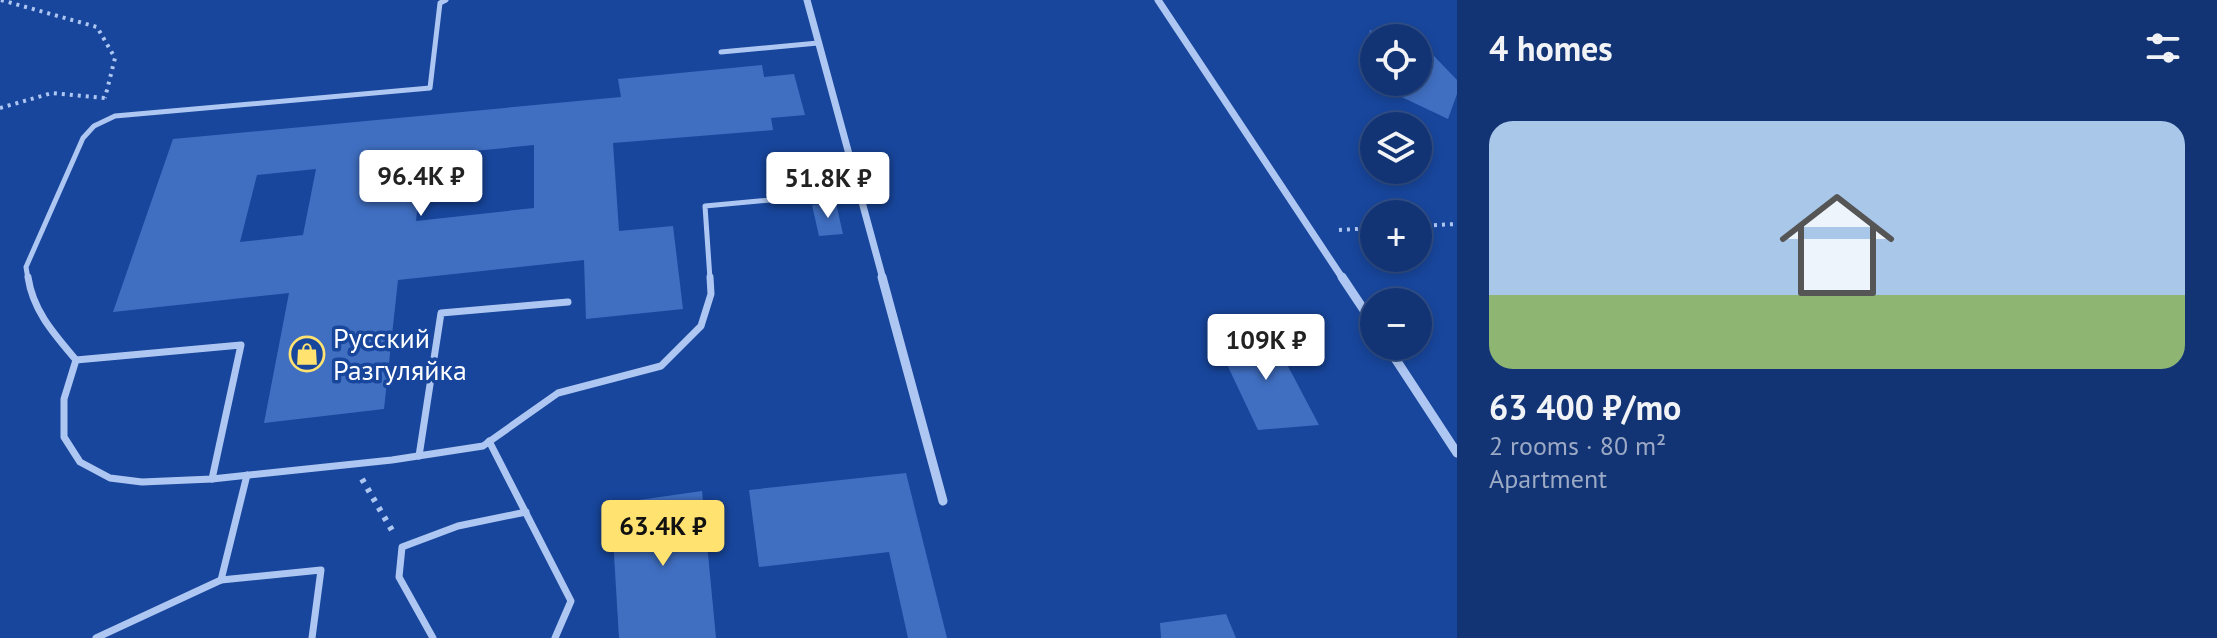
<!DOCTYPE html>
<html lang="en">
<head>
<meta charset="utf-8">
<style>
  body { margin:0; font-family:"PT Sans",sans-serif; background:#1b3c7a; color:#f1f3f6; height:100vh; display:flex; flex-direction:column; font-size:30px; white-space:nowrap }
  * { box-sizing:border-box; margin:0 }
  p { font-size:26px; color:#9caac5 }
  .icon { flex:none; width:44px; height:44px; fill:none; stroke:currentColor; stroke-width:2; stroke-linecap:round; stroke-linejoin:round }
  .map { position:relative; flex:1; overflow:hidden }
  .panel { display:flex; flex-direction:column; background:#123475; width:760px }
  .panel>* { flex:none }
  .tools { position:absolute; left:1360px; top:24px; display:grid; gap:16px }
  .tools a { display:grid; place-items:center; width:72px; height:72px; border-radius:50%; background:#123475; box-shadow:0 4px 12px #0003,0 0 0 2px #314f87; font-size:40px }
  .price { position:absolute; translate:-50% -68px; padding:0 18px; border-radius:8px; background:#fff; color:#222; font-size:26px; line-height:52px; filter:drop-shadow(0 2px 4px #0008) }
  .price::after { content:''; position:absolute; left:50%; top:48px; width:24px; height:18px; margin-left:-12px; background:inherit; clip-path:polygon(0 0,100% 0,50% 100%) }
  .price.active { background:#ffe26f; color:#111 }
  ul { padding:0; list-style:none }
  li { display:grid; align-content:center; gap:16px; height:424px; padding:0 32px }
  li span { display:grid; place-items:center; height:248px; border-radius:24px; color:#555 }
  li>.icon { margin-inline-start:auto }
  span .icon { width:144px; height:144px; fill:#fffc; stroke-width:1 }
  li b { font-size:34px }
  h2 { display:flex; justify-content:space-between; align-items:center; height:96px; padding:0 32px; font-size:34px }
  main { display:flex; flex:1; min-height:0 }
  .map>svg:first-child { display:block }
  .building { fill:#406fc2; fill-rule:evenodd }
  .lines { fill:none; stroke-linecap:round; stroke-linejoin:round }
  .path-far1 { stroke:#aec7f2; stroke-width:4; stroke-dasharray:3 5; stroke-linecap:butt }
  .path { stroke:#aec7f2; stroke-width:6; stroke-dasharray:4 7; stroke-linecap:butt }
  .service-far1 { stroke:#aec7f2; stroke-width:5 }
  .service { stroke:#aec7f2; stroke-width:7 }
  .minor-far1 { stroke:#aec7f2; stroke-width:7 }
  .minor { stroke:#aec7f2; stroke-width:9 }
  .labels { text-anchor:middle; stroke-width:7; stroke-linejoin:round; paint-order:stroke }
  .poi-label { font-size:28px; fill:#fff; stroke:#18469c; text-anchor:start }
</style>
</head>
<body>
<main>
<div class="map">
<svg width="1457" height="638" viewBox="0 0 1457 638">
  <rect width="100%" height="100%" fill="#18469c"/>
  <g class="building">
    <path d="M1370,30L1391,38H1374V82H1418V49L1433,55L1457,80V94L1448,119L1370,82L1360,70Z"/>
    <path d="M762,65L764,77L794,74L805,115L771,118L773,130L613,143L619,231L673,226L683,309L586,319L584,260L398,280L384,409L264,423L289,293L113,312L173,139L621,97L618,79ZM534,145V208L416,221L423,156ZM316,169L303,235L240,242L257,175Z"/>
    <path d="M836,203L843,234L819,236L812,205Z"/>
    <path d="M1271,334L1319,425L1258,430L1214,337Z"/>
    <path d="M906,473L947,638H908L889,552L759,567L749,490Z"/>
    <path d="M702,491L716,638H619L611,504Z"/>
    <path d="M1226,614L1236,638H1161L1160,623Z"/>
  </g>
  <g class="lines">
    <g class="path-far1">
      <path d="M1,0L97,27L115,58L105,98"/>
      <path d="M0,108L52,93L105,98V101"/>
      <path d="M1418,226L1457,224"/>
      <path d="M1339,230L1374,228"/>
    </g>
    <path class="path" d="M362,479L393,532"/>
    <g class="service-far1">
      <path d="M721,52L818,43"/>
      <path d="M28,279L26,267L83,138L94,126L115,116L430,88L440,3L446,0"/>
      <path d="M710,279L705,206L857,192"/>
    </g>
    <g class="service">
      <path d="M28,277C33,311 54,334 76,360L64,399V437L80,462L110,478L142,482L212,479L392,460L483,446L558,393L661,366L701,326L711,294L710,277"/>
      <path d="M76,360L241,345L212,479"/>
      <path d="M489,441L571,601L555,638"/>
      <path d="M419,456L441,313L568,302"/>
      <path d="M247,475L221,580L321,570L312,638"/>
      <path d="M96,638L221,580"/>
      <path d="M433,638L399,577L402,547L458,526L526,512"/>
    </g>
    <g class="minor-far1">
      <path d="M807,0L883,279"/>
      <path d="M1158,0L1343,279"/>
    </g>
    <g class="minor">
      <path d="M882,277L943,501"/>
      <path d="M1342,277L1374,325"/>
      <path d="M1387,346L1457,453"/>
    </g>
  </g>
  <defs>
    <g id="shop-ring" transform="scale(1.8)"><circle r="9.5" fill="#18469c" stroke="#ffe26f" stroke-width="1.5"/><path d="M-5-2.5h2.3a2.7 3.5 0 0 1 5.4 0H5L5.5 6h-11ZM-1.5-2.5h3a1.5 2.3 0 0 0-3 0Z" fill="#ffe26f"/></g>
  </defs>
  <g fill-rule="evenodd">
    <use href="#shop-ring" x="307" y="354"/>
  </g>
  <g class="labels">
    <g class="poi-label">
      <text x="333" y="348">Русский<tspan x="333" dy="32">Разгуляйка</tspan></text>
    </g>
  </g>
</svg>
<div class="tools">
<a><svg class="icon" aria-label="locate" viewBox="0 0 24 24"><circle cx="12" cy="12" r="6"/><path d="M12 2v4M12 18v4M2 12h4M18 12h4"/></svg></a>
<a><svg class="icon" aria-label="layers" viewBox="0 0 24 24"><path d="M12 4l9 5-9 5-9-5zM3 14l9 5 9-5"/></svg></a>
<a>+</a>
<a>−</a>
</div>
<b class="price" style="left:421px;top:218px">96.4K ₽</b>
<b class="price" style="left:828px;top:220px">51.8K ₽</b>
<b class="price" style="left:1266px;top:382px">109K ₽</b>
<b class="price active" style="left:663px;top:568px">63.4K ₽</b>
</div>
<section class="panel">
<h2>4 homes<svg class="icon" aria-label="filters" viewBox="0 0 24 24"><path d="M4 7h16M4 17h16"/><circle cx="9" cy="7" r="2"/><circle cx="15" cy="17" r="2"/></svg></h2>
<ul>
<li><span style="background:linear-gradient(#a9c7e8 70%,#8fb573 0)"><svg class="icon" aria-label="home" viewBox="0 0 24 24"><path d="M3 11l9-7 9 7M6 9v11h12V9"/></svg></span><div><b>63 400 ₽/mo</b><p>2 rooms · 80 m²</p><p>Apartment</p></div></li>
</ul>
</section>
</main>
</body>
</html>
